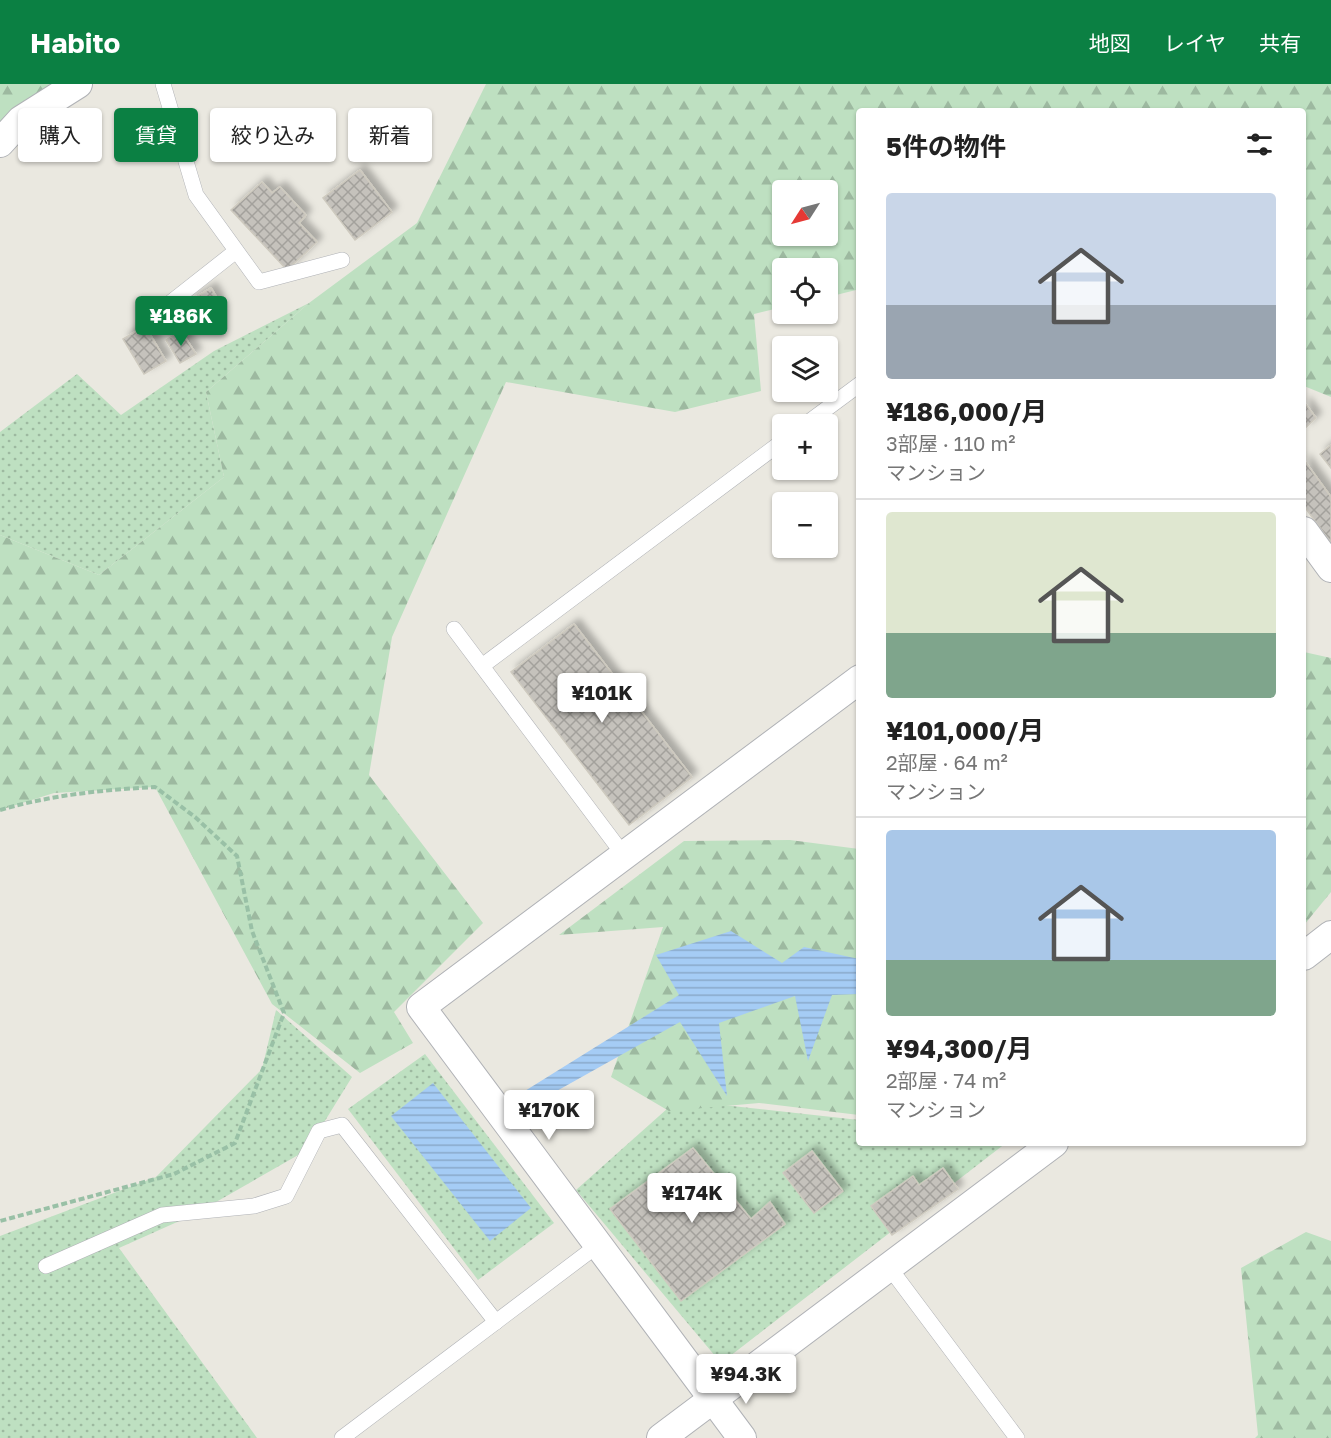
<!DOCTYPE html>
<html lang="ja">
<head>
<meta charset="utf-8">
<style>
  body { margin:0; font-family:"Golos Text","Noto Sans JP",sans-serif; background:#f2f2f2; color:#222; height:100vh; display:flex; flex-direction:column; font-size:22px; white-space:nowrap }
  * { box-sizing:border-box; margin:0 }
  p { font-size:20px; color:#767676 }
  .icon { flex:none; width:33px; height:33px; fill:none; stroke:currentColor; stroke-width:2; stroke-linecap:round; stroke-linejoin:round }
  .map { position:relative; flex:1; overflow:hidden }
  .sheet { position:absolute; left:856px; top:24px; width:450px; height:1038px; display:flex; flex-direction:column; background:#fff; border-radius:6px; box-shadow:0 2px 4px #0004 }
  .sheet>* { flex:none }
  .hud { position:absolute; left:18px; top:24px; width:570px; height:54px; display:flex; gap:12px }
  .needle { width:39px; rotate:234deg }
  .tools { position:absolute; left:772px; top:96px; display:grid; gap:12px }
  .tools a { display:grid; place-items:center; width:66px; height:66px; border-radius:6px; background:#fff; box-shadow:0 2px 4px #0004; font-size:30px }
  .price { position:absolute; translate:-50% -51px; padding:0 14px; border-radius:6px; background:#fff; color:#222; font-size:20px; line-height:39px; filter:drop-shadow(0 2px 3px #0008) }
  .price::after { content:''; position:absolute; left:50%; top:36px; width:18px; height:14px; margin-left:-9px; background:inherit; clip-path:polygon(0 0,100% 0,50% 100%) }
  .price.active { background:#0b8043; color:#fff }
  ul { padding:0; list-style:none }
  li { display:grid; align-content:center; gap:12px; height:318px; padding:0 30px }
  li+li { border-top:2px solid #e0e0e0 }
  li span { display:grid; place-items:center; height:186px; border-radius:6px; color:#555 }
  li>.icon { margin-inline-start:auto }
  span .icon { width:108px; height:108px; fill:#fffc; stroke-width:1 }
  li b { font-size:26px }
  h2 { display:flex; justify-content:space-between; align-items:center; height:72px; padding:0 30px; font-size:26px }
  .chip { padding:0 21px; border-radius:6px; background:#fff; box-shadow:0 2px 4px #0004; font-size:21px; line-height:54px }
  .chip.active { background:#0b8043; color:#fff }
  header { display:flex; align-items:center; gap:36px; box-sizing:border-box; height:84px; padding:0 30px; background:#0b8043; color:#fff }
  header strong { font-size:28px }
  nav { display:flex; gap:33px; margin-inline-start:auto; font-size:21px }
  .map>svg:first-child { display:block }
  .grass { fill:url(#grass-dots) }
  .forest { fill:url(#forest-firs); fill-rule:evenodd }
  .water { fill:url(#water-rules) }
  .building { fill:url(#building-cross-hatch); stroke:#cecabf; stroke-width:1.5; filter:url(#shadow) }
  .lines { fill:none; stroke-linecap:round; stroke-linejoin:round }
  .service-casing { stroke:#b0b2b6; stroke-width:16 }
  .minor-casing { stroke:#b0b2b6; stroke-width:30 }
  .path { stroke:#99c0a6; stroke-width:4; stroke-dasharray:6 3; stroke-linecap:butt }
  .service { stroke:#fff; stroke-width:15 }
  .minor { stroke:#fff; stroke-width:28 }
</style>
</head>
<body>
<header>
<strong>Habito</strong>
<nav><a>地図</a><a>レイヤ</a><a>共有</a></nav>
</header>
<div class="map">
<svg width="1331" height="1354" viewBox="0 0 1331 1354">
  <defs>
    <pattern id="grass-dots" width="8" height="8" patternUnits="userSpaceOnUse" patternTransform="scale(1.5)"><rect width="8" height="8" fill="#bee0c1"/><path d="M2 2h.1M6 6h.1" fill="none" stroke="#9db9a0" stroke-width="1.8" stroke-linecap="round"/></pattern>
    <pattern id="forest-firs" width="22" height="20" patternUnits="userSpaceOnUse" patternTransform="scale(1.5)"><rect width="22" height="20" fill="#bee0c1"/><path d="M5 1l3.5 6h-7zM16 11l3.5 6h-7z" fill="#9db9a0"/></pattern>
    <pattern id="water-rules" width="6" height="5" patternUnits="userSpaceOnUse" patternTransform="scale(1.5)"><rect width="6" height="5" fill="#a5ccf5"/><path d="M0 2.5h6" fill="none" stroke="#89a9ca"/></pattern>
    <pattern id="building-cross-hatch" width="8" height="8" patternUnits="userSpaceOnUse" patternTransform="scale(1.5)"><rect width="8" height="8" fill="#c5c2bc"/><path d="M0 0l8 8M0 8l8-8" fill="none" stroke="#a3a19c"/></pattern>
    <filter id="shadow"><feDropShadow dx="5.5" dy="-5.5" stdDeviation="3" flood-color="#0004"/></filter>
  </defs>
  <rect width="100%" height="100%" fill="#eae8e0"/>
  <g class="grass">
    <path d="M309,219L206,308L224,393L99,491L0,451V348L77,290L121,331L214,267Z"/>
    <path d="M276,926L352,993L307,1066L195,1130L119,1164L257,1354H0V1152L156,1093L262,985Z"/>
    <path d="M425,970L554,1139L478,1196L348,1025Z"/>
    <path d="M677,1016L859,1036L860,1059H1006L721,1279L576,1106Z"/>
  </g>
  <g class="forest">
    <path d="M0,0H78L0,59Z"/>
    <path d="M486,0H1331V313L1304,302V27H860L859,228L856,206L828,213V184H783V223L754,230L761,307L675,328L506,298L392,553L369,691L483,839L394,928L413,959L360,989L272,920L155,703L54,709L0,726V451L99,491L224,393L206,308L309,219L417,139ZM783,106H828V152H783Z"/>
    <path d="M1304,568L1331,574V808L1304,841Z"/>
    <path d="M790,756L859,765V1031L759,1019L669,1027L611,993L663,843L559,851L684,757Z"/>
    <path d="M1306,1148L1331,1157V1354H1255L1258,1351L1241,1184Z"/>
  </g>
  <g class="water">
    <path d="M731,847L782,879L804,863L859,875V910L832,911L808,977L795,912L719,939L727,1012L680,938L505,1036L496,1025L679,911L656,871Z"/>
    <path d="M433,999L531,1124L490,1157L391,1032Z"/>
  </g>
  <g class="building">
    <path d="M360,86L392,128L355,156L323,114Z"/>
    <path d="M262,98L272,109L280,103L306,131L299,139L317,158L287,186L231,126Z"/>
    <path d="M211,204L219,217L199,228L191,216Z"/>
    <path d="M145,242L166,277L144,290L123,255Z"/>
    <path d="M181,247L196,270L180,279L166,256Z"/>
    <path d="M1304,318L1316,334L1304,345Z"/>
    <path d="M1331,361V384L1320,370Z"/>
    <path d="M1304,376L1331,413V459L1304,422Z"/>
    <path d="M574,540L692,693L629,741L511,588Z"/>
    <path d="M693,1064L751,1135L770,1118L785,1140L681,1217L610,1125Z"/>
    <path d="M812,1067L843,1107L814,1129L783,1089Z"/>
    <path d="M943,1084L958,1105L892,1151L871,1122L913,1092L919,1101Z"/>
  </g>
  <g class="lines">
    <g class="service-casing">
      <g id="service">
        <path d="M163,0L196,111L259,198L342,176"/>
        <path d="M156,230L236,167"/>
        <path d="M806,340L860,300"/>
        <path d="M454,545L623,770"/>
        <path d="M482,582L783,357"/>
        <path d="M46,1182L162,1131L254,1122L286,1112L319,1047L342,1041L496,1238"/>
        <path d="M889,1183L1017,1354"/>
        <path d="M342,1354L598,1161"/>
      </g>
    </g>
    <g class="minor-casing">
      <g id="minor">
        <path d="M0,59L21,36L78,0"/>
        <path d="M1304,447L1331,484"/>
        <path d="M860,595L421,923L713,1315L1054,1059"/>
        <path d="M1304,872L1331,851"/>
        <path d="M661,1354L713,1315L742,1354"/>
      </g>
    </g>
    <path class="path" d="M0,726C51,711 102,706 155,703L195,733L237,772L252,847L284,929L235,1059L174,1090L0,1137"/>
    <use href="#service" class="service"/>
    <use href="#minor" class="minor"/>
  </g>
</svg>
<div class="tools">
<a><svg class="needle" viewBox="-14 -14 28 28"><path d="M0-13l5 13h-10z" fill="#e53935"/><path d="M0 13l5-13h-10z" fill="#767676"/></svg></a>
<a><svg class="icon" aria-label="locate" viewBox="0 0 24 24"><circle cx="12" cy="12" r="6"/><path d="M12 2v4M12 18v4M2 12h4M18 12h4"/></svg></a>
<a><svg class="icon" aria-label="layers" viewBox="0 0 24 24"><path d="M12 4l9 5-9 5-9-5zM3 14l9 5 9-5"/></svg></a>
<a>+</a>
<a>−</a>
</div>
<b class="price active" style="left:181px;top:263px">¥186K</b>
<b class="price" style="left:602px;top:640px">¥101K</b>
<b class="price" style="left:549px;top:1057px">¥170K</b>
<b class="price" style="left:692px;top:1140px">¥174K</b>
<b class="price" style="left:746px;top:1321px">¥94.3K</b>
<div class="hud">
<a class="chip">購入</a>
<a class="chip active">賃貸</a>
<a class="chip">絞り込み</a>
<a class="chip">新着</a>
</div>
<section class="sheet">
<h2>5件の物件<svg class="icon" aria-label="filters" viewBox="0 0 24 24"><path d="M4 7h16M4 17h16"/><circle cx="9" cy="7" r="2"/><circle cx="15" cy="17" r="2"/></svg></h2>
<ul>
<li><span style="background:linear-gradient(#c9d6e8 60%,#9aa5b1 0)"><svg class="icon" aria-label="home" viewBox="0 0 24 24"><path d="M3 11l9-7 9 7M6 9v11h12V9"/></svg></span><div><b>¥186,000/月</b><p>3部屋 · 110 m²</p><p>マンション</p></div></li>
<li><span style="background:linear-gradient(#dfe7d0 65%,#7fa58c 0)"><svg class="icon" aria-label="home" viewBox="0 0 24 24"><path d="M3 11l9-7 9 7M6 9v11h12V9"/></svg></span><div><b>¥101,000/月</b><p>2部屋 · 64 m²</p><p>マンション</p></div></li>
<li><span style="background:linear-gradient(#a9c7e8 70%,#7fa58c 0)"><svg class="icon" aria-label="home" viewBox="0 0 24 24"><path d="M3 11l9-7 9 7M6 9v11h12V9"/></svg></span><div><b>¥94,300/月</b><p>2部屋 · 74 m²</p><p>マンション</p></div></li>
</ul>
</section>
</div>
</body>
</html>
